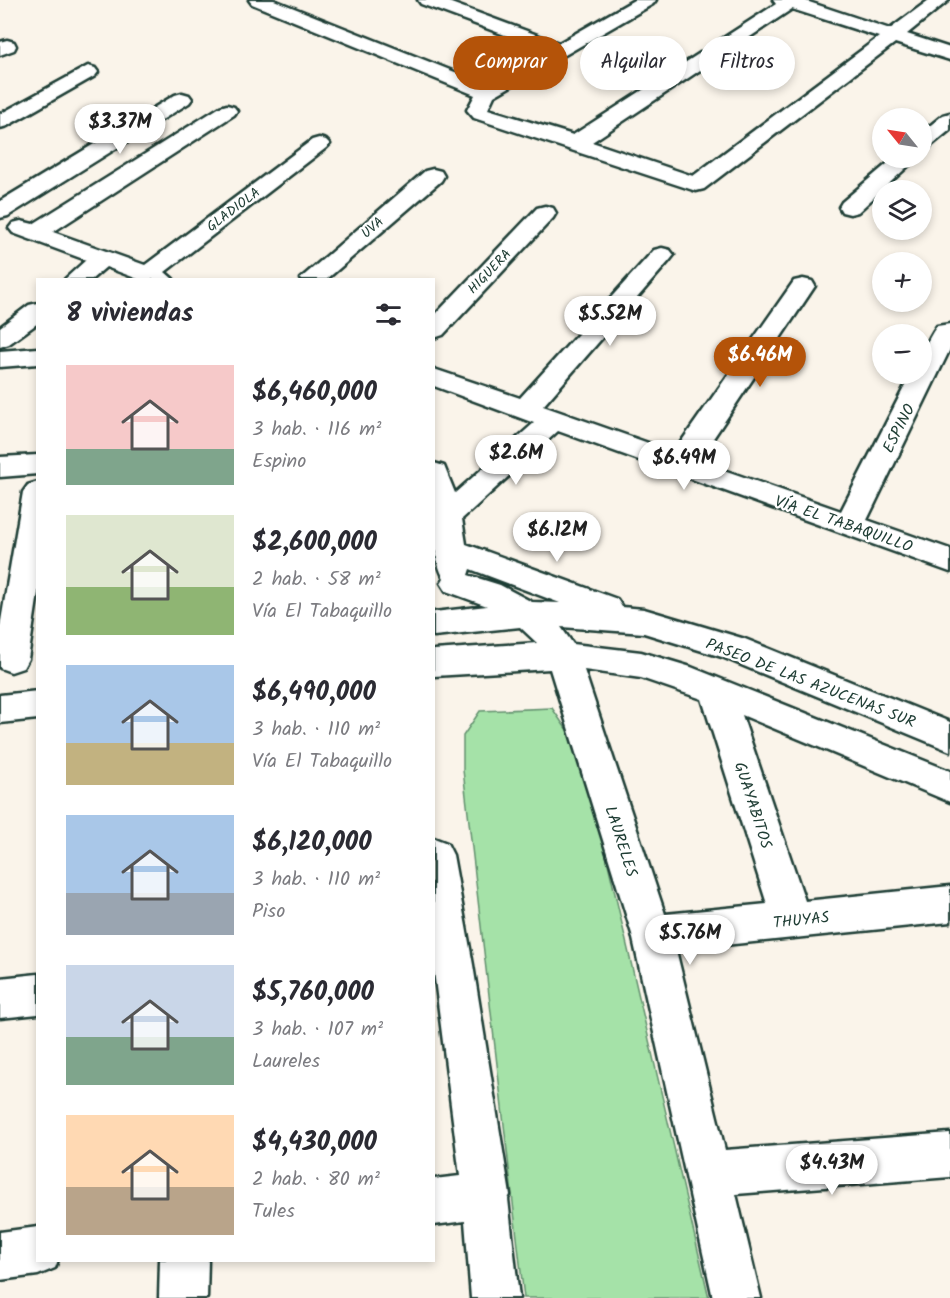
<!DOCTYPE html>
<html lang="es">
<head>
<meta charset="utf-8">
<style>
  body { margin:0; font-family:Kalam,sans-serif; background:#f7f7f7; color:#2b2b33; height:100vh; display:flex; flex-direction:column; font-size:22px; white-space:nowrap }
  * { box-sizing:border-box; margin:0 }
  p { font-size:20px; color:#7c7c81 }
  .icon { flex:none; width:33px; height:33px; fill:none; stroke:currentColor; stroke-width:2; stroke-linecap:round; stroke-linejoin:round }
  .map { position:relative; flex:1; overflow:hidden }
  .sheet { position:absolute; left:36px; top:278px; width:399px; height:984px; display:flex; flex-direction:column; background:#fff; border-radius:0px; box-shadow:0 3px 9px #0003 }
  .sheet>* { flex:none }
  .banner { position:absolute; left:453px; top:36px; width:406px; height:54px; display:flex; gap:12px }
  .needle { width:39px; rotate:300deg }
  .controls { position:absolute; left:872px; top:108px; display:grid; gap:12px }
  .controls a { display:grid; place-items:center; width:60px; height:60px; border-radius:50%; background:#fff; box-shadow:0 3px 9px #0003; font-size:30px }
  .price { position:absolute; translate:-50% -51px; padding:0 14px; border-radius:21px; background:#fff; color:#222; font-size:20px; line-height:39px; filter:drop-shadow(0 2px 3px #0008) }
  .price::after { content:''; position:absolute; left:50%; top:36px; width:18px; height:14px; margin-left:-9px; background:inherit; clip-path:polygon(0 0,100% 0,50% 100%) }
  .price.selected { background:#b45309; color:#fff }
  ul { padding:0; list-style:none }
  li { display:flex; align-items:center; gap:18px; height:150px; padding:0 30px }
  li span { display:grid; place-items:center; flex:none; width:168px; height:120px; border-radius:0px; color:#555 }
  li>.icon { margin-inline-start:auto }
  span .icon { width:72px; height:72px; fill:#fffc; stroke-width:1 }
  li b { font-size:26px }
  h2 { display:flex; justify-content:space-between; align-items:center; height:72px; padding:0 30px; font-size:26px }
  .chip { padding:0 21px; border-radius:27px; background:#fff; box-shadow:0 3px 9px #0003; font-size:21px; line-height:54px }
  .chip.selected { background:#b45309; color:#fff }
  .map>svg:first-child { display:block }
  .green { fill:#a5e2a8; stroke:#62906e; stroke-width:1.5 }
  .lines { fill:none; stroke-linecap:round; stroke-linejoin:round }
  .minor-casing { stroke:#1f3d34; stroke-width:5 }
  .minor { fill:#fff; fill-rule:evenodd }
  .labels { text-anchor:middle; stroke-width:4.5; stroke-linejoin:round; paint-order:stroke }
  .far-street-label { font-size:14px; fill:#1f3d34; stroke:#fff }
  .street-label { font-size:16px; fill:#1f3d34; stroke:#fff }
</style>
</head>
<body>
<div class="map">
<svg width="950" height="1298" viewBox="0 0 950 1298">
  <rect width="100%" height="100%" fill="#faf4ea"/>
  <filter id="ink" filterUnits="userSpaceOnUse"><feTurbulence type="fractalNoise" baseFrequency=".0167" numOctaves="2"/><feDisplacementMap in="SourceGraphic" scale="12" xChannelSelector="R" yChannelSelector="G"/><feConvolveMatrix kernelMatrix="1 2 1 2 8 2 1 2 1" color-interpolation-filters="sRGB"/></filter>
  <g filter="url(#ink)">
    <path class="green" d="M552,708L578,746L589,782L709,1298H524L463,770V736L480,711Z"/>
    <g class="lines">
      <g class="minor-casing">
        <g id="minor">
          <path d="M249,0H274L485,84L545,50L421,4L418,0H443L559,43L634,0H656L653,4L494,96L488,109L573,135L776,4L773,0H803L890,29L929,0H949L907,34L950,48V60L895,43L704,189L696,191L474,118L467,110L475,95L252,4ZM792,9L879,37L693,176L592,142Z"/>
          <path d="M7,40L14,42L16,46L14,50L0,55V42Z"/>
          <path d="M88,66L95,68L98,72L95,76L7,126L0,128V114Z"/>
          <path d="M182,93L189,95L192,99L189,103L8,216L0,218V201L175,95Z"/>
          <path d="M227,105L234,107L237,111L234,115L53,232L145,265L312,140L319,138L326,140L330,144L326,148L165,272L173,279H138L106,267L92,279H65L86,260L13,233L9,228L13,223L21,221L33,224L220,107Z"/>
          <path d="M950,113V130L928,148L921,150V133L943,115Z"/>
          <path d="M894,158H917L858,212L850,214L842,212L839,207L842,202Z"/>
          <path d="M433,169L441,171L444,176L441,181L327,279H300L425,171Z"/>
          <path d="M545,206L553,208L556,213L553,218L443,335L434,338V316L537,208Z"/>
          <path d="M662,248L670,250L674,255L670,260L543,406L674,452L794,281L803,279L812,281L815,286L698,461L841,511L911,374H921C921,355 926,341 937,326L950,324V349L867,520L950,549V572L558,431L462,519L466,544L617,599L622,607L644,609L745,639L950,722V751L722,657L644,633L561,627L573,644L641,652L691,667L950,771V802L742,715L805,901L950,886V922L676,950L725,1150L950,1133V1177L736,1194L761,1298H713L632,934L550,669L434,676V650L537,643L520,627L434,636V612L487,606L446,591L441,583L444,578C429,553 434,494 434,463L444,466L455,493L534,423L434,386V369L520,398L654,250ZM470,569L560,603L532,602L500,585L468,575ZM584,670L641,678L702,699L767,904L665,914Z"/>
          <path d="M38,303V323L9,344L0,347V327L29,305Z"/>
          <path d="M38,348V364L0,367V351Z"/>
          <path d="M38,455V474L0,477V457Z"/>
          <path d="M38,482V593L28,659L23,668L11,672L0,668V627L23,492L28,485Z"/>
          <path d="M38,691V719L0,723V695Z"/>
          <path d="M434,838L447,843L453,855L473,965L510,1195L508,1199L519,1298H471L465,1221L434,1225V1179L460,1176L434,971Z"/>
          <path d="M38,974V1014L0,1018V978Z"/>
          <path d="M38,1227V1260H58L55,1268L38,1275L0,1280V1232Z"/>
          <path d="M160,1260H208L207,1298H159Z"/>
        </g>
      </g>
      <use href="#minor" class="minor"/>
    </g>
  </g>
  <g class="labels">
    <g class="far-street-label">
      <text transform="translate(233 209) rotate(-37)" y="5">GLADIOLA</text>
      <text transform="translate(372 227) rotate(-40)" y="5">UVA</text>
      <text transform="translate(489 271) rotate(-46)" y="5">HIGUERA</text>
    </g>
    <g class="street-label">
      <text transform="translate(898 428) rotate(-63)" y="6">ESPINO</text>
      <text transform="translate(844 523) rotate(19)" y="6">VÍA EL TABAQUILLO</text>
      <text transform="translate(811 682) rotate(21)" y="6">PASEO DE LAS AZUCENAS SUR</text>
      <text transform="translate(754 805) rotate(72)" y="6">GUAYABITOS</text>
      <text transform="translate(622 841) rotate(72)" y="6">LAURELES</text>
      <text transform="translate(801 919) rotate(-6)" y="6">THUYAS</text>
    </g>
  </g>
</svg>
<div class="controls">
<a><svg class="needle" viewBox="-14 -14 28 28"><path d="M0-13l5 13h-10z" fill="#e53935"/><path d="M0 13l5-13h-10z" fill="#7c7c81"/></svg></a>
<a><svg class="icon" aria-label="layers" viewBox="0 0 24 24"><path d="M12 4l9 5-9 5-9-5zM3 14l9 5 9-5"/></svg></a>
<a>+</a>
<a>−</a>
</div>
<b class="price" style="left:120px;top:155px">$3.37M</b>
<b class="price" style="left:610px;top:347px">$5.52M</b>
<b class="price selected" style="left:760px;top:388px">$6.46M</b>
<b class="price" style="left:516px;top:486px">$2.6M</b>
<b class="price" style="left:684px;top:491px">$6.49M</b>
<b class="price" style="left:557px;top:563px">$6.12M</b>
<b class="price" style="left:690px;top:966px">$5.76M</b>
<b class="price" style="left:832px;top:1196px">$4.43M</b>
<div class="banner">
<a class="chip selected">Comprar</a>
<a class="chip">Alquilar</a>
<a class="chip">Filtros</a>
</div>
<section class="sheet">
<h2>8 viviendas<svg class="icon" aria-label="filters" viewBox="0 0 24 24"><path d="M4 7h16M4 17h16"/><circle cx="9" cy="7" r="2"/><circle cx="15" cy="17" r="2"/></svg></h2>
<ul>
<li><span style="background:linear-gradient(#f6c9c9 70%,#7fa58c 0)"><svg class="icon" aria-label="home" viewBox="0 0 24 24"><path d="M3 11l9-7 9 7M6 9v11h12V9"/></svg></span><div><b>$6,460,000</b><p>3 hab. · 116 m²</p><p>Espino</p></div></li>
<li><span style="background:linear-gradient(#dfe7d0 60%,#8fb573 0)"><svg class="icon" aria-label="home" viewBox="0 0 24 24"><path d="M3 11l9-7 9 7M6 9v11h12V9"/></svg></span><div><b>$2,600,000</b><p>2 hab. · 58 m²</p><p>Vía El Tabaquillo</p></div></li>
<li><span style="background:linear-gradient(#a9c7e8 65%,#c2b280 0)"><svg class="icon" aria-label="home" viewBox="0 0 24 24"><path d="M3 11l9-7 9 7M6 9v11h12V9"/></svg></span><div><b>$6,490,000</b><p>3 hab. · 110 m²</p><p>Vía El Tabaquillo</p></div></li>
<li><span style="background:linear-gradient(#a9c7e8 65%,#9aa5b1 0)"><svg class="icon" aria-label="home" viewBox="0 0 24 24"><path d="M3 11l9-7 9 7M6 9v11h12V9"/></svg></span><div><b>$6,120,000</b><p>3 hab. · 110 m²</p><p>Piso</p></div></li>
<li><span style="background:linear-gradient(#c9d6e8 60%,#7fa58c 0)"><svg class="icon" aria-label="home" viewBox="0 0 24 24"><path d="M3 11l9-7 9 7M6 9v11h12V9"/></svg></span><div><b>$5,760,000</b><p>3 hab. · 107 m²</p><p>Laureles</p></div></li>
<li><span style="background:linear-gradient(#ffd9b3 60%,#b9a48a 0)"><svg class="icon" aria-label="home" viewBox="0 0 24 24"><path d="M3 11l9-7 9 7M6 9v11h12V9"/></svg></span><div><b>$4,430,000</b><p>2 hab. · 80 m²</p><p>Tules</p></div></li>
</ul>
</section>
</div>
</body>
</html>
